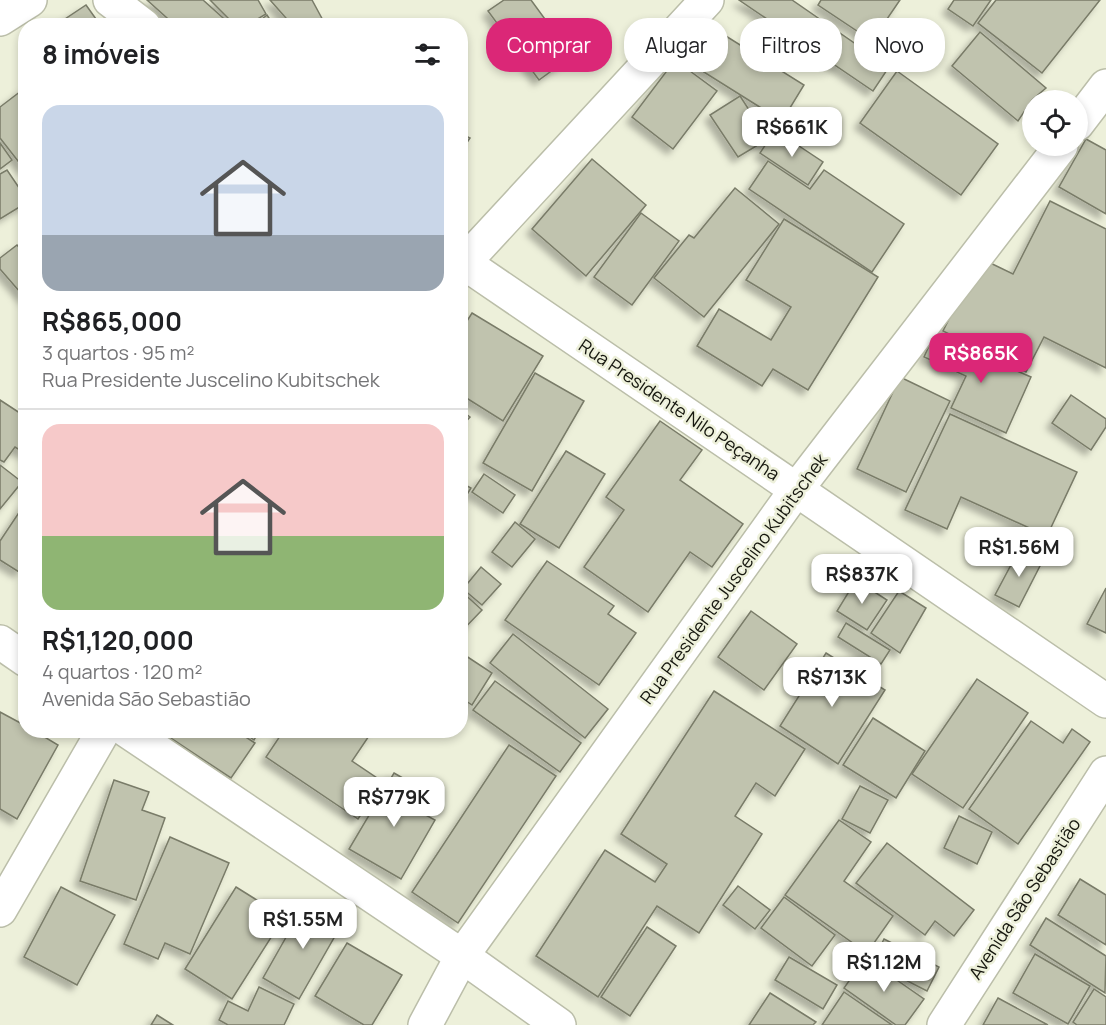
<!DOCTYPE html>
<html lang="pt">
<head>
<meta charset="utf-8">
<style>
  body { margin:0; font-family:Manrope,sans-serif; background:#f2f2f2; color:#202124; height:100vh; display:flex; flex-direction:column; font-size:22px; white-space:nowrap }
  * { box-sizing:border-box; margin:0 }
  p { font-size:20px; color:#757577 }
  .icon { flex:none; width:33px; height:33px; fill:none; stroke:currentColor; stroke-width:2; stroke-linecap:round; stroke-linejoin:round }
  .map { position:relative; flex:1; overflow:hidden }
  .details { position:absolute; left:18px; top:18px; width:450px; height:720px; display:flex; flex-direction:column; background:#fff; border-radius:24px; box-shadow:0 3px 9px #0003 }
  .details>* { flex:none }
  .banner { position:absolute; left:486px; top:18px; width:530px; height:54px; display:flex; gap:12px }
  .fabs { position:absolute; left:1022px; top:90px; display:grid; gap:12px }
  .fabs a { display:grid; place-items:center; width:66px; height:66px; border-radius:50%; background:#fff; box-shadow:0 3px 9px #0003; font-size:30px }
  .price { position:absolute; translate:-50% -51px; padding:0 14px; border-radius:12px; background:#fff; color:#222; font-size:20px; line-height:39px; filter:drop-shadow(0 2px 3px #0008) }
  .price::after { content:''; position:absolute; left:50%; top:36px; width:18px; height:14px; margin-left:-9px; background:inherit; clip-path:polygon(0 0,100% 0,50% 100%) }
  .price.on { background:#db2777; color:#fff }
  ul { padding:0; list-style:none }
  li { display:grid; align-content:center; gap:12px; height:318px; padding:0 24px }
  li+li { border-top:2px solid #e0e0e0 }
  li span { display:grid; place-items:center; height:186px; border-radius:18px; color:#555 }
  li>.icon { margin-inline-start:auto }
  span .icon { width:108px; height:108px; fill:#fffc; stroke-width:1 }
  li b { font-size:26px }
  h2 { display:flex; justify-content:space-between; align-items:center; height:72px; padding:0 24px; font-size:26px }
  .chip { padding:0 21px; border-radius:24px; background:#fff; box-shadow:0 3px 9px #0003; font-size:21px; line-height:54px }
  .chip.on { background:#db2777; color:#fff }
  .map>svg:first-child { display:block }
  .building { fill:#c0c3ae; stroke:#797b68; stroke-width:1.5; filter:url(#shadow) }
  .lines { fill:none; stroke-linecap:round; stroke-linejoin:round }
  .minor-casing { stroke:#bbbea9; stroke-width:36 }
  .tertiary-casing { stroke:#bbbea9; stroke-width:36 }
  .minor { stroke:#fff; stroke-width:33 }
  .tertiary { stroke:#fff; stroke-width:33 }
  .labels { text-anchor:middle; stroke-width:5; stroke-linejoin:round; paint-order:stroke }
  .street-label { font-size:18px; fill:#15160e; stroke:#edf0da }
</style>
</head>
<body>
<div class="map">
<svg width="1106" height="1025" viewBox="0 0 1106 1025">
  <defs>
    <filter id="shadow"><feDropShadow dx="-5.5" dy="5.5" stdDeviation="3" flood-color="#0004"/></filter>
  </defs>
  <rect width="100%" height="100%" fill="#edf0da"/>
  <g class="building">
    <path d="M147,0H203L232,26H176Z"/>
    <path d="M210,0H258L266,14L246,26H236Z"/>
    <path d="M270,0H312L325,24L293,26Z"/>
    <path d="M504,0H531L572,56L539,80L488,11Z"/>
    <path d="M739,0H792L889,67L873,91Z"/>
    <path d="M821,0H900L872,41L818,5Z"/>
    <path d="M954,0H991L973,26L948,9Z"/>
    <path d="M996,0H1100L1042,73L978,23Z"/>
    <path d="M86,5L101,26H65L62,21Z"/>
    <path d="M267,15L274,26H253Z"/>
    <path d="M713,28L804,85L782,121L691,64Z"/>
    <path d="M980,32L1046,88L1032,100L1018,121L952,66Z"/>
    <path d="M675,60L717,91L673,149L632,117Z"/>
    <path d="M897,71L998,144L961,195L860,123Z"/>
    <path d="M25,88L26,170H25L0,138V107Z"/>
    <path d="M740,96L768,139L738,157L710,115Z"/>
    <path d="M775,130L823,162L808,185L760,153Z"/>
    <path d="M460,133L470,138L460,153Z"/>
    <path d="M1086,139L1106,150V214L1059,187Z"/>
    <path d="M0,143L12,160L0,169Z"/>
    <path d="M592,159L646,205L586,276L532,229Z"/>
    <path d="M768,161L810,189L824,170L904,224L872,272L749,189Z"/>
    <path d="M7,170L26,198V203L0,219V174Z"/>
    <path d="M735,188L779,224L704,317L654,278L689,235L694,238Z"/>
    <path d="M1050,201L1106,229V368L1044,337L1026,372L943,331L980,258L1013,274Z"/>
    <path d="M641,213L679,241L632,305L594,277Z"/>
    <path d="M784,219L878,277L808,390L773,369L762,386L697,346L719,309L771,340L791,307L746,280Z"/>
    <path d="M17,245L26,255V299L0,269V258Z"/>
    <path d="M472,313L543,356L503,421L460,394V332Z"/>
    <path d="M934,335L1031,377L1006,433L951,408L966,376L924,357Z"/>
    <path d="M535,373L584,401L532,491L483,463Z"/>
    <path d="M900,377L950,401L906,492L857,469Z"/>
    <path d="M1071,395L1106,419V427L1091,450L1052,423Z"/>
    <path d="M0,400L26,417V454L15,447L4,462L0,460Z"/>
    <path d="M460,409L470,417L460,428Z"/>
    <path d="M950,414L1077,472L1047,536L961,497L947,529L905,510Z"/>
    <path d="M660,421L702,450L680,480L743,524L712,567L690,552L648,612L584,567L624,510L606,497Z"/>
    <path d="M566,451L605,474L559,548L520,524Z"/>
    <path d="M0,465L22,482L0,509Z"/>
    <path d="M484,474L515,495L503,513L472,492Z"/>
    <path d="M460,482L471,488L460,506Z"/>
    <path d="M26,502V562L19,572L0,560V541Z"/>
    <path d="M515,522L535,539L512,567L492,552Z"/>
    <path d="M1020,548L1043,560L1019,607L995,595Z"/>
    <path d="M547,561L614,606L608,614L636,633L599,685L505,620Z"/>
    <path d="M481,567L501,584L482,605L463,589Z"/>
    <path d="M856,580L887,600L867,630L837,611Z"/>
    <path d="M1106,588V633L1087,624Z"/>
    <path d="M460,590L482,610L460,633Z"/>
    <path d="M899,591L926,608L900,653L871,633Z"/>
    <path d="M751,611L797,644L764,690L718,657Z"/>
    <path d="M846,623L890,650L881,664L838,637Z"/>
    <path d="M513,634L608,709L585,738L490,663Z"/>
    <path d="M460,652L492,673L472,705L460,697Z"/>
    <path d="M826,653L885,690L838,764L780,726Z"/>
    <path d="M977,679L1028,713L963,808L912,774Z"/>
    <path d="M495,681L581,743L560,772L473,710Z"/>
    <path d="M714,691L805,749L775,796L756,783L735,816L762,834L699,933L657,906L598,997L536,956L605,850L655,882L667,864L621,834Z"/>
    <path d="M0,712L26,726V730H33L58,745L17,819L0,809Z"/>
    <path d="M873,718L925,751L896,798L843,765Z"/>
    <path d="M1031,721L1063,743L1072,729L1090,742L1018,844L969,809Z"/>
    <path d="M169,730H235L255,743L231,778L166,735Z"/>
    <path d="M240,730H260L254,740Z"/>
    <path d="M284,730H367L371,733L352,761L383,782L358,819L266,757Z"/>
    <path d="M509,745L556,776L458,923L412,892Z"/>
    <path d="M394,773L422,789L411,807L435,820L401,879L349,849Z"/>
    <path d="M114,780L149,792L142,810L165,818L136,900L80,881Z"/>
    <path d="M860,786L888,800L870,833L842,819Z"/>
    <path d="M959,816L992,832L977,864L944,848Z"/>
    <path d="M839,820L871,842L844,881L893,916L867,953L785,895Z"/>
    <path d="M170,837L229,863L190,954L165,943L158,959L124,944Z"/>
    <path d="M887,843L974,910L954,936L935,921L925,935L856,883Z"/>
    <path d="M1080,879L1106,895V945L1058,915Z"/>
    <path d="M738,886L770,910L755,929L723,905Z"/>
    <path d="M61,887L115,915L77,985L24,957Z"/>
    <path d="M236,887L284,917L232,999L185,969Z"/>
    <path d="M784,897L835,935L812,966L761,928Z"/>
    <path d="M306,902L343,922L299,999L263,978Z"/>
    <path d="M1046,918L1106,956L1105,993L1030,945Z"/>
    <path d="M647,927L676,946L630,1016L601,997Z"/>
    <path d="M884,939L939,967L927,991L872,963Z"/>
    <path d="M347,943L402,975L372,1025H364L315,996Z"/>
    <path d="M1035,954L1090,986L1068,1024L1013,993Z"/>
    <path d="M789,957L837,985L823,1009L775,980Z"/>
    <path d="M865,958L924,999L905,1025H896L844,988Z"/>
    <path d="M259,987L294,1004L284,1025H228L219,1020L228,1001L248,1011Z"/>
    <path d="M1094,989L1106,997V1025H1077L1073,1022Z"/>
    <path d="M844,992L892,1025H822Z"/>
    <path d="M770,993L816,1022L813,1025H749Z"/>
    <path d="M998,998L1048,1025H983Z"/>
    <path d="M157,1015L173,1025H151Z"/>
  </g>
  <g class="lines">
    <g class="minor-casing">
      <g id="minor">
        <path d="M110,0L144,26"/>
        <path d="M0,19L30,0"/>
        <path d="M1077,124L1106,86"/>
        <path d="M460,260L1106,701"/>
        <path d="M460,267L707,0"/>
        <path d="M0,642L26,660"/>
        <path d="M126,730L462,956L559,1025"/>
        <path d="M0,910L104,730"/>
        <path d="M425,1025L462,956L796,490L1061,146"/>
      </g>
    </g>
    <g class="tertiary-casing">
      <path id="tertiary" d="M944,1025L1106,773"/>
    </g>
    <use href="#minor" class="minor"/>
    <use href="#tertiary" class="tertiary"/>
  </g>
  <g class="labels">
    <g class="street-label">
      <text transform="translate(679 410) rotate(34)" y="6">Rua Presidente Nilo Peçanha</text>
      <text transform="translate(734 579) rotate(-54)" y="6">Rua Presidente Juscelino Kubitschek</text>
      <text transform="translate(1025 899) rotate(-57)" y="6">Avenida São Sebastião</text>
    </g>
  </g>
</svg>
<div class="fabs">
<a><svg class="icon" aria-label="locate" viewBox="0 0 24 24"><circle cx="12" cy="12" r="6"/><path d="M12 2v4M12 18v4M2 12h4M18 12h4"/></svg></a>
</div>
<b class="price" style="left:792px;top:158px">R$661K</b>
<b class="price on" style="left:981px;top:384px">R$865K</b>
<b class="price" style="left:1019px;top:578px">R$1.56M</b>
<b class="price" style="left:862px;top:605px">R$837K</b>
<b class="price" style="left:832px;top:708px">R$713K</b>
<b class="price" style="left:394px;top:828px">R$779K</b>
<b class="price" style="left:303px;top:950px">R$1.55M</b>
<b class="price" style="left:884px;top:993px">R$1.12M</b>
<div class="banner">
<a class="chip on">Comprar</a>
<a class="chip">Alugar</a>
<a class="chip">Filtros</a>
<a class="chip">Novo</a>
</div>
<section class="details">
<h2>8 imóveis<svg class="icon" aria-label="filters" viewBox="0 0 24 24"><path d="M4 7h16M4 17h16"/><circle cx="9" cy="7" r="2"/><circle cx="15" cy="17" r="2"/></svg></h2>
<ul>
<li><span style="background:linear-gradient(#c9d6e8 70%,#9aa5b1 0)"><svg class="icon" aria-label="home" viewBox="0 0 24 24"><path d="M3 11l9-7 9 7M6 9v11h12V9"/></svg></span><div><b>R$865,000</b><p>3 quartos · 95 m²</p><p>Rua Presidente Juscelino Kubitschek</p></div></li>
<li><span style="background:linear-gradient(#f6c9c9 60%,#8fb573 0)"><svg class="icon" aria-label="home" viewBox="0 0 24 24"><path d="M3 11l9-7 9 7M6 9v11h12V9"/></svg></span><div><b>R$1,120,000</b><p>4 quartos · 120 m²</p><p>Avenida São Sebastião</p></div></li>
</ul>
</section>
</div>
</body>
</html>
